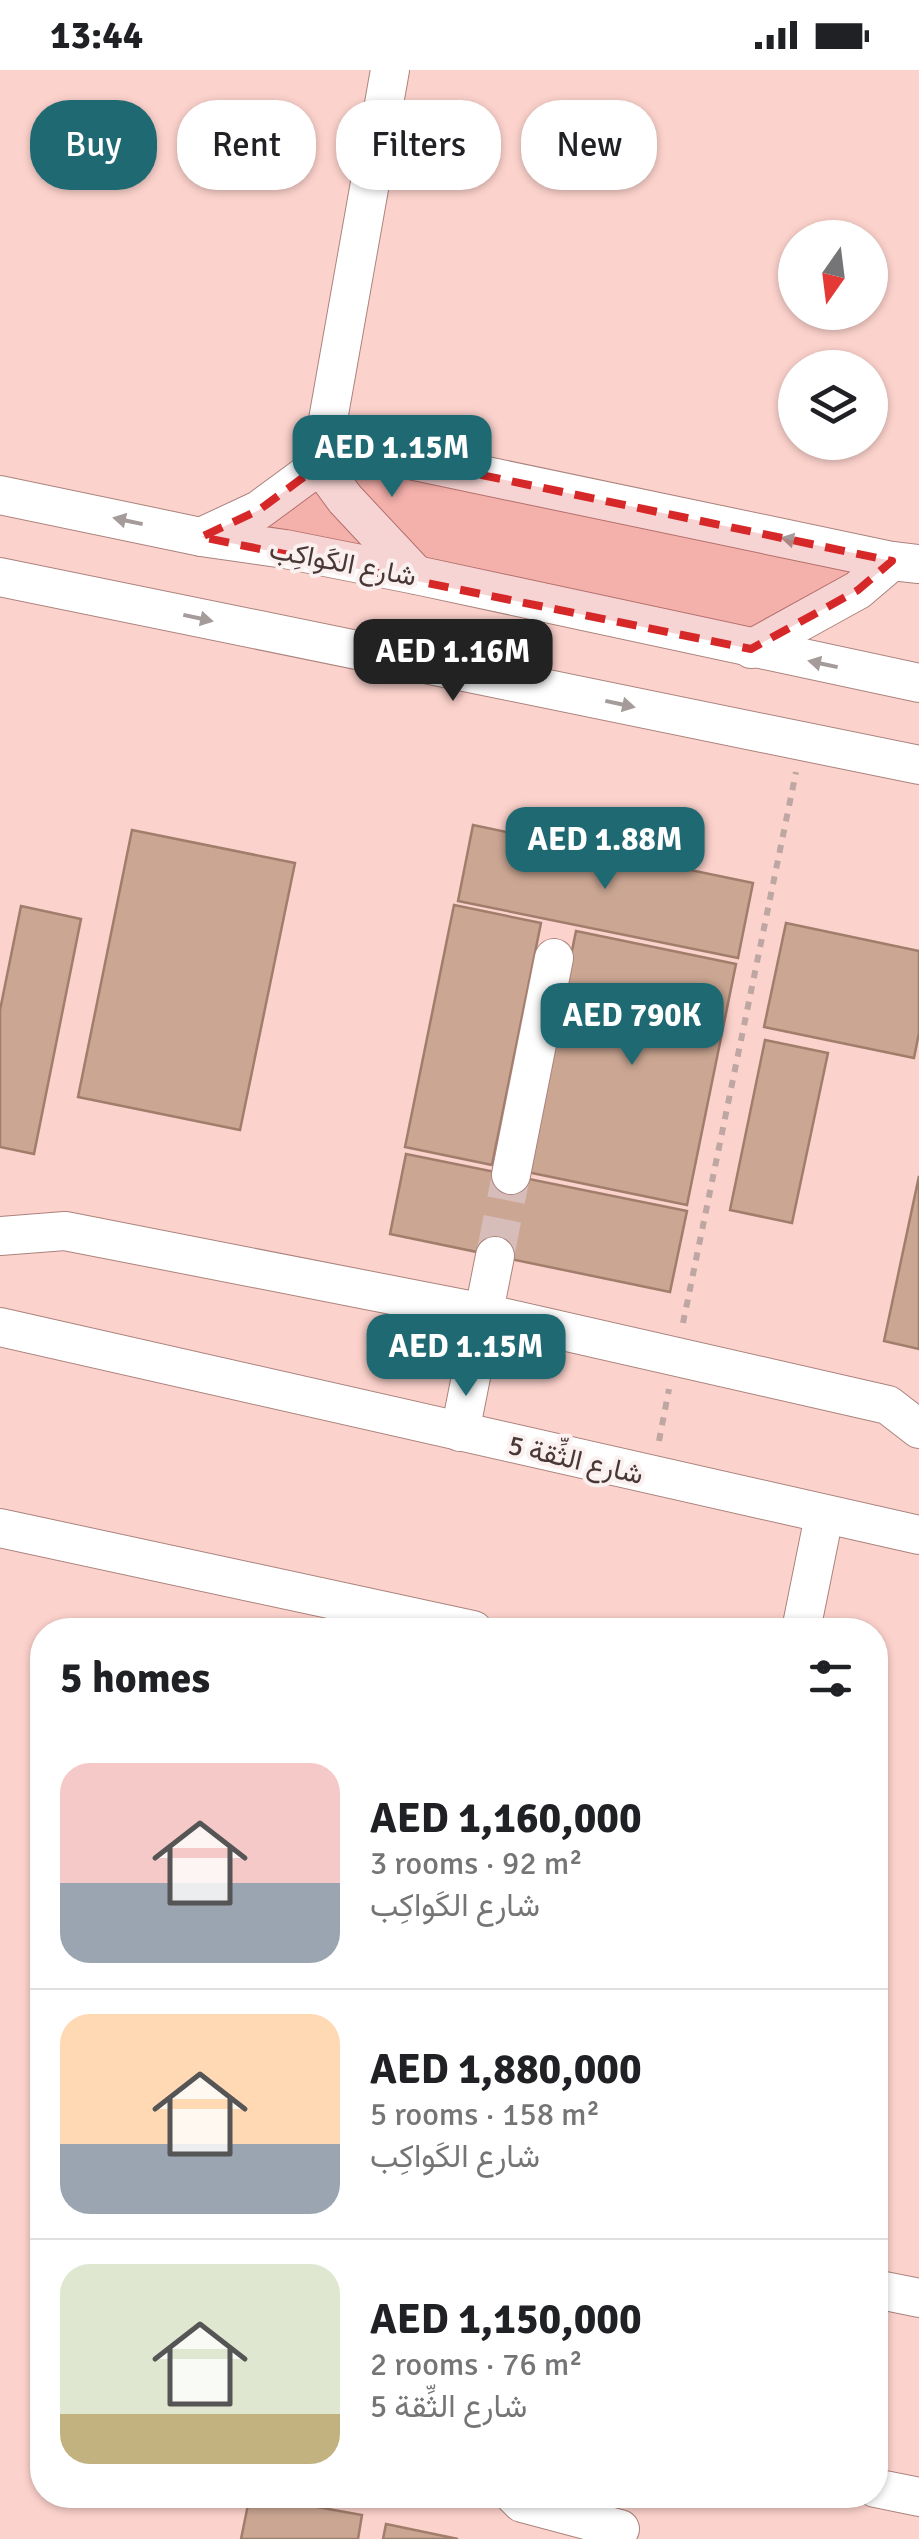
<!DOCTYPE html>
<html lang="en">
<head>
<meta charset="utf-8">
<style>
  body { margin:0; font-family:Signika,Vazirmatn,sans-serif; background:#f6f6f6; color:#202124; height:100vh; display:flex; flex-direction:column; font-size:38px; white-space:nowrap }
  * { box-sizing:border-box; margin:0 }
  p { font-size:32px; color:#757577 }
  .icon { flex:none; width:55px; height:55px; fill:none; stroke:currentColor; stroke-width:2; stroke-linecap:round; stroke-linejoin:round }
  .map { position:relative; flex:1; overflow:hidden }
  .sheet { position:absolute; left:30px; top:1548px; width:858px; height:890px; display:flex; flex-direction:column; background:#fff; border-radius:40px; box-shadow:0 2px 8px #0004 }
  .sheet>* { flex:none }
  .guide { position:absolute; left:30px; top:30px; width:860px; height:90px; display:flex; gap:20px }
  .needle { width:65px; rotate:194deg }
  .buttons { position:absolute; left:778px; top:150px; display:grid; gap:20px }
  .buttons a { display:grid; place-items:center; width:110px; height:110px; border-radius:50%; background:#fff; box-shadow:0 2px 8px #0004; font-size:50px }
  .price { position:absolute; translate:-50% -85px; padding:0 22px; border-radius:20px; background:#1e6972; color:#fff; font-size:32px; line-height:65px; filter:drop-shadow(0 2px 5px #0008) }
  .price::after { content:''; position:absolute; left:50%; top:60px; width:30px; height:22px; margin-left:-15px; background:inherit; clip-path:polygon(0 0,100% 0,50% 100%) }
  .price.on { background:#222; color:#fff }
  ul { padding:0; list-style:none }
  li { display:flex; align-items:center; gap:30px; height:250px; padding:0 30px }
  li+li { border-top:2px solid #e0e0e0 }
  li span { display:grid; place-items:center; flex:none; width:280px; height:200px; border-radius:30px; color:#555 }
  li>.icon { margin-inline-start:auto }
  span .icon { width:120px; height:120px; fill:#fffc; stroke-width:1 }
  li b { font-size:42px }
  h2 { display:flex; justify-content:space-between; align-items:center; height:120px; padding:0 30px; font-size:42px }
  .chip { padding:0 35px; border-radius:40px; background:#fff; box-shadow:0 2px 8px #0004; font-size:35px; line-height:90px }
  .chip.on { background:#1e6972; color:#fff }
  .status { display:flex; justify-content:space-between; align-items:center; height:70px; padding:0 50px; background:#fff; direction:ltr }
  .status svg { height:28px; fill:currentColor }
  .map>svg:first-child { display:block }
  .built { fill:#fcd2cc; fill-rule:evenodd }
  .building { fill:#cba693; stroke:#a17d6c; stroke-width:2.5 }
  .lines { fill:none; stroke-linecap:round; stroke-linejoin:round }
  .minor-tunnel { stroke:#d6bdb9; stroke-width:38; stroke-dasharray:38 19; stroke-linecap:butt }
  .minor-casing { stroke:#ab837d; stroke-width:40 }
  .path { stroke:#bea7a3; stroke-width:6; stroke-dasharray:8 8; stroke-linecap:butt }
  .minor { stroke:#fff; stroke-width:38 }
  .oneway { fill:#a49b9a }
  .marked { fill:#d62828; fill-opacity:0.2; stroke:#d62828; stroke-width:8; stroke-dasharray:20 12; stroke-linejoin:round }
  .labels { text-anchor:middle; stroke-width:8; stroke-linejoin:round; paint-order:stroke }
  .street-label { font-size:28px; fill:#483734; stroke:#f9f0ef }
</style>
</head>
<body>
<div class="status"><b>13:44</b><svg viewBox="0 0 49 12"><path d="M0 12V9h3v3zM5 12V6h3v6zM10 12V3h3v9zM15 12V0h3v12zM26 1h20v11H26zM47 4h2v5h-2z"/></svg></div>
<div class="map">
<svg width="919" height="2469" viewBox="0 0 919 2469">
  <rect width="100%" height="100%" fill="#f9deda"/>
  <path class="built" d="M0,0H919V2469H0ZM795,168H870V242H795ZM795,298H870V372H795ZM42,1560H875V2425H42Z"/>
  <g class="building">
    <path d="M473,755L753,813L738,888L458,831Z"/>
    <path d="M132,760L295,793L240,1060L78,1027Z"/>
    <path d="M454,835L541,853L492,1095L405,1077Z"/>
    <path d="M21,836L81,849L34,1084L0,1077V940Z"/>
    <path d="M786,853L919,881V963L914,988L764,957Z"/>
    <path d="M576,861L736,894L687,1135L527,1102Z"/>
    <path d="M765,970L828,983L792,1153L730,1140Z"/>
    <path d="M406,1084L687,1141L670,1222L390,1164Z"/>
    <path d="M919,1106V1279L884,1271Z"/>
    <path d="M250,2425L362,2445L358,2469H241Z"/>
    <path d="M386,2454L458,2469H383Z"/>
  </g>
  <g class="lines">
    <path class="minor-tunnel" d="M495,1186L511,1105"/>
    <g class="minor-casing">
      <g id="minor">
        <path d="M324,372L892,491"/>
        <path d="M320,395L345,429L416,505"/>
        <path d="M0,425L201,467L285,479L416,505L919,613"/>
        <path d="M201,467L259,440L320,395L390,0"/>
        <path d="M0,507L919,695"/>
        <path d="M751,579L858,520L892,491L919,494"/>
        <path d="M511,1105L554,888"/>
        <path d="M0,1166L65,1161L484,1243L888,1335L919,1359"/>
        <path d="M0,1257L919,1465"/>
        <path d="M460,1362L495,1186"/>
        <path d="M0,1458L473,1560"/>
        <path d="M801,1560L824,1446"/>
        <path d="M875,2219L919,2228"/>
        <path d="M875,2418L919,2427"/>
        <path d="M514,2425L522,2433L620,2459"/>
      </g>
    </g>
    <g class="path">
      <path d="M683,1253L796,702"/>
      <path d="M659,1371L669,1319"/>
    </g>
    <use href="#minor" class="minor"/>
  </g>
  <defs><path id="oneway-solid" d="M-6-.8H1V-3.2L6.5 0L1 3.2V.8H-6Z" transform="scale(2.5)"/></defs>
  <g class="oneway">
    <use href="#oneway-solid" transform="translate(128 451) rotate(-168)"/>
    <use href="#oneway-solid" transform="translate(796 471) rotate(-168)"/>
    <use href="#oneway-solid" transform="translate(198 548) rotate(12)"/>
    <use href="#oneway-solid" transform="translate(823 594) rotate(-168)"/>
    <use href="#oneway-solid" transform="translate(620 634) rotate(12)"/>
  </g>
  <path class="marked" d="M324,372L892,491L858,520L751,579L201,467L259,440L320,395Z"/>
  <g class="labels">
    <g class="street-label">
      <text transform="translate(343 492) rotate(11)" y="10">شارع الكَواكِب</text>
      <text transform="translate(576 1389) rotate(13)" y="10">شارع الثِّقة 5</text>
    </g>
  </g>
</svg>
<div class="buttons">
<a><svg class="needle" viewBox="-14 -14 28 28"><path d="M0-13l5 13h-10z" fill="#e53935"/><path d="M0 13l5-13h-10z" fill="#757577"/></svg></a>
<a><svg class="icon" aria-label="layers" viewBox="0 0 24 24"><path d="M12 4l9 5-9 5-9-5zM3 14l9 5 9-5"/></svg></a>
</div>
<b class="price" style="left:392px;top:430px">AED 1.15M</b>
<b class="price on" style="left:453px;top:634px">AED 1.16M</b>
<b class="price" style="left:605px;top:822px">AED 1.88M</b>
<b class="price" style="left:632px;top:998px">AED 790K</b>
<b class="price" style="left:466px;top:1329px">AED 1.15M</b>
<div class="guide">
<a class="chip on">Buy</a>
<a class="chip">Rent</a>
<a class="chip">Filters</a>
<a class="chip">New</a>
</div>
<section class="sheet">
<h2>5 homes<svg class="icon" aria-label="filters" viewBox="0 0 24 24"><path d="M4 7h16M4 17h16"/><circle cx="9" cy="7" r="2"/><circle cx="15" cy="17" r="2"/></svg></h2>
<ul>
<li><span style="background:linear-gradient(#f6c9c9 60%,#9aa5b1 0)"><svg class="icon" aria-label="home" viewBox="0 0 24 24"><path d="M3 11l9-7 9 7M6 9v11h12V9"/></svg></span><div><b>AED 1,160,000</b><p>3 rooms · 92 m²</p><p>شارع الكَواكِب</p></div></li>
<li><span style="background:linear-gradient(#ffd9b3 65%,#9aa5b1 0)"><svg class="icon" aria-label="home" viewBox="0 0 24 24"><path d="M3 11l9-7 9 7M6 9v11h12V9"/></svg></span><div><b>AED 1,880,000</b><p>5 rooms · 158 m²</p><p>شارع الكَواكِب</p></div></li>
<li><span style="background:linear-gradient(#dfe7d0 75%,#c2b280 0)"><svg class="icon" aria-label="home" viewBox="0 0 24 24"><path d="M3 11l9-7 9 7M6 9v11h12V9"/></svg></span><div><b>AED 1,150,000</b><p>2 rooms · 76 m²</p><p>شارع الثِّقة 5</p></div></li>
</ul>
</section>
</div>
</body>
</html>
